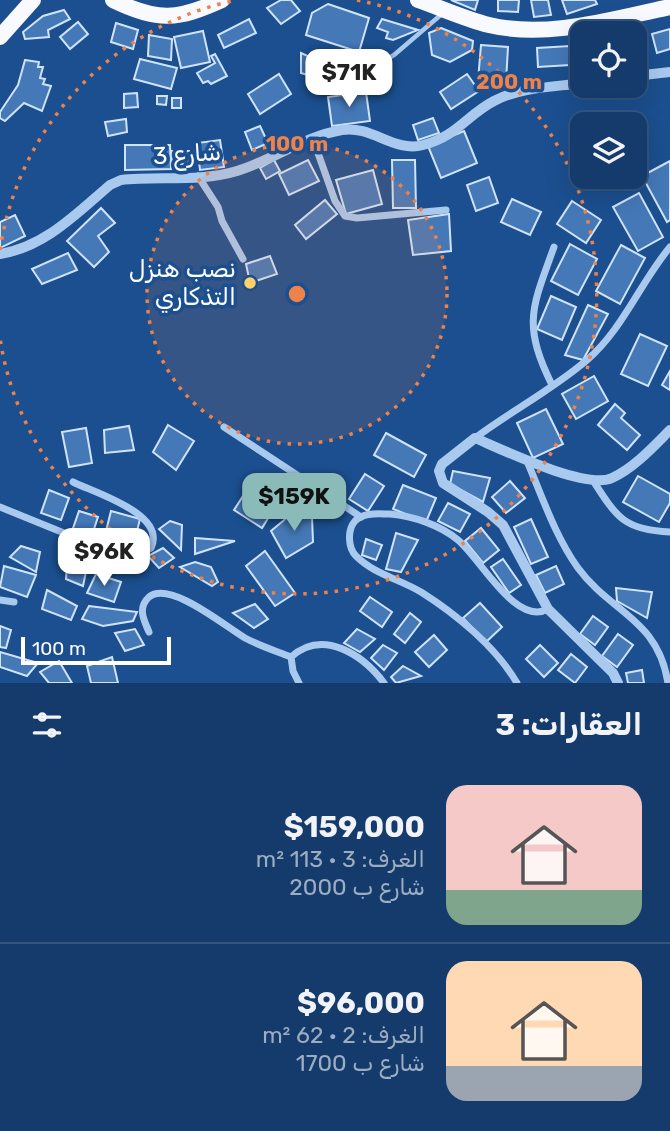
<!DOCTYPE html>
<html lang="ar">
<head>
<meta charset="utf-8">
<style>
  body { margin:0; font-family:Rubik,"Noto Sans Arabic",sans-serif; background:#214673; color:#f1f3f6; direction:rtl; height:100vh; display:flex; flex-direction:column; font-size:26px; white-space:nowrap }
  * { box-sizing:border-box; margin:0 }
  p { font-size:23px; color:#9dadc1 }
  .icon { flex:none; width:38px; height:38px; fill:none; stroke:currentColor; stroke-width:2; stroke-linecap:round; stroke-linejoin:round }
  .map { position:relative; height:683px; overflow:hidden; direction:ltr }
  .side { display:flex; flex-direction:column; background:#143b6b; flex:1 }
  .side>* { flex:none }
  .tools { position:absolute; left:570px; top:21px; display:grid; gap:14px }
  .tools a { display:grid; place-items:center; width:77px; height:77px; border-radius:14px; background:#143b6b; box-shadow:0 7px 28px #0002,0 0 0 2px #33557e; font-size:35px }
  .scale { position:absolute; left:21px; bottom:18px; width:150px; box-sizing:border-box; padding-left:7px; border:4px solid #fff; border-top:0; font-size:19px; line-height:24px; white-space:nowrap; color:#fff; -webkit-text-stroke:5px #1b4f8f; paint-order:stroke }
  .price { position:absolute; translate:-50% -60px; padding:0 16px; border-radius:14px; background:#fff; color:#222; font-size:23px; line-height:46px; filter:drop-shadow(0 2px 4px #0008) }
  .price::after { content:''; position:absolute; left:50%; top:42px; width:21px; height:16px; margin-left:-10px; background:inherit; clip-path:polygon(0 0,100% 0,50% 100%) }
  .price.active { background:#8bbbb9; color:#111 }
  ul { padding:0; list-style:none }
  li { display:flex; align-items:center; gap:21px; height:175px; padding:0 28px }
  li+li { border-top:2px solid #33557e }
  li span { display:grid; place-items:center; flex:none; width:196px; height:140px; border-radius:21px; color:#555 }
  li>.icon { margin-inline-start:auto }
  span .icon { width:84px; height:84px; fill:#fffc; stroke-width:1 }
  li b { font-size:30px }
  h2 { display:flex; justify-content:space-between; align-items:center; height:84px; padding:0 28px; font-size:30px }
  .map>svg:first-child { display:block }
  .building { fill:#4478b7; stroke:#cfe3fa; stroke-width:2 }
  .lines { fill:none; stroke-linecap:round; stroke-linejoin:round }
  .service { stroke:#a9c9ee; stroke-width:4.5 }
  .minor { stroke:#a9c9ee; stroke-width:7 }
  .tertiary { stroke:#a9c9ee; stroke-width:10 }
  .trunk { stroke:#f8faff; stroke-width:16 }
  .ring { fill:none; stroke:#ee8249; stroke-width:3.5; stroke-dasharray:3.5 7 }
  .poi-dot { fill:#ffd166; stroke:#1b4f8f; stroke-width:2.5 }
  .labels { text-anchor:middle; stroke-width:7; stroke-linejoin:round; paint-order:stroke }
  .street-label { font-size:24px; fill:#fff; stroke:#1b4f8f }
  .poi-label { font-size:24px; fill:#fff; stroke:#1b4f8f; text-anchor:end }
  .centre { fill:#ee8249; stroke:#1b4f8f; stroke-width:3.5 }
  .ring-label { font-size:21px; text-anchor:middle; font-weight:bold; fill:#ee8249; stroke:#1b4f8f; stroke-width:7; stroke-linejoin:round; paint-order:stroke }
</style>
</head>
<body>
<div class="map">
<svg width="670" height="683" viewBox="0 0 670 683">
  <rect width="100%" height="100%" fill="#1b4f8f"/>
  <g class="building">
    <path d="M281,0H291L300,11L281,24L267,8Z"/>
    <path d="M451,0H478L475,10Z"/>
    <path d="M498,0H519L518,12L498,11Z"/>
    <path d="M531,0H548L551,15L534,17Z"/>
    <path d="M562,0H595L597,4L567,14Z"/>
    <path d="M328,4L369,18L359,52L306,35L312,13Z"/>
    <path d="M64,10L70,19L48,30L49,37L25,39L23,32L43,16Z"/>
    <path d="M249,19L256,33L224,48L218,35Z"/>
    <path d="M382,19L418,30L393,40L386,38L388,32L377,28Z"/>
    <path d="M78,22L88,34L70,49L60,37Z"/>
    <path d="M116,23L138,30L133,49L111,42Z"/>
    <path d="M441,28L473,41L472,50L450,62L432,55L429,33Z"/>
    <path d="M670,29V49L657,53L652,34Z"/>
    <path d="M203,31L210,62L181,68L174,37Z"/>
    <path d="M149,35L172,39L171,60L148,56Z"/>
    <path d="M481,45L508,47L506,82L478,81Z"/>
    <path d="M570,46V65L538,67L537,48Z"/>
    <path d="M301,53L321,62L317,78L301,73Z"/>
    <path d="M215,54L227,76L211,84L208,81L203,83L197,73L215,63L211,56Z"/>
    <path d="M140,59L177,68L171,89L134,79Z"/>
    <path d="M25,60L39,62L38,67H43L40,78L45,79L43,84L51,86L42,111L24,103L5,121L0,118V112L18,85Z"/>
    <path d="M325,68L349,72L347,89L323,85Z"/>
    <path d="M279,74L291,94L260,114L248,94Z"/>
    <path d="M467,74L479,91L451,109L440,92Z"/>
    <path d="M366,92L370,121L332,126L328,97Z"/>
    <path d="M137,93L138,107L124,108V94Z"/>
    <path d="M157,96H167L166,105L157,104Z"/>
    <rect x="172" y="98" width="9" height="10"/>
    <path d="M433,118L439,133L418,140L413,125Z"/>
    <path d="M126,119L127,132L108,136L105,122Z"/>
    <path d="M260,126L268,143L252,150L245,132Z"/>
    <path d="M464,131L477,163L441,178L428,146Z"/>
    <path d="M220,140L224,167L200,170L197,143Z"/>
    <path d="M125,145H170L171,169L125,170Z"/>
    <path d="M171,151H189V164H172Z"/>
    <path d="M274,160L280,171L266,179L260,168Z"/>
    <path d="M308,160L319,181L289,195L279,174Z"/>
    <path d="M392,160H415L416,208H393Z"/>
    <path d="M670,161V220L667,222L642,176Z"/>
    <path d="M373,170L382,204L346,214L336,180Z"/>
    <path d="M489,177L498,203L476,211L467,185Z"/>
    <path d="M639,193L663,237L638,251L613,207Z"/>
    <path d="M512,199L541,212L530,235L501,222Z"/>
    <path d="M325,200L337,214L306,239L295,225Z"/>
    <path d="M572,201L601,220L586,243L557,224Z"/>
    <path d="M101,208L115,223L98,236L109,252L94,267L67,241Z"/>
    <path d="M449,214L451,251L413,255L408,220Z"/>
    <path d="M15,215L25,236L0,248V222Z"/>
    <path d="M570,244L597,259L578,295L551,281Z"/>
    <path d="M621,245L645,258L620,304L596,291Z"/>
    <path d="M68,253L77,270L42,284L32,269Z"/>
    <path d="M270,256L277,274L250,283L246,264Z"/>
    <path d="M551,296L576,307L562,340L537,329Z"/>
    <path d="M588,305L608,314L583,360L565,355Z"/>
    <path d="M640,334L667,346L648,386L621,374Z"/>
    <path d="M670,371V390L662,385Z"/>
    <path d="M594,376L608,401L576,419L562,394Z"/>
    <path d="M615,404L625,413L621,418L640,435L627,450L598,425Z"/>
    <path d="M546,409L563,444L533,458L517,423Z"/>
    <path d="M168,425L194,441L176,470L153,452Z"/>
    <path d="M129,426L134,450L105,453L104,430Z"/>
    <path d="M86,428L92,463L69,467L62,432Z"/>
    <path d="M386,433L426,455L414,477L374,455Z"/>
    <path d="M453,471L490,478L483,502L450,484Z"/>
    <path d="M365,474L384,486L368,511L349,499Z"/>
    <path d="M638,476L670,494V503L659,522L623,502Z"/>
    <path d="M510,481L525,498L506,513L492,497Z"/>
    <path d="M252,482L280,499L262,528L234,510Z"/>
    <path d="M403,485L436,498L426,522L393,509Z"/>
    <path d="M49,490L69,498L61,520L41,513Z"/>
    <path d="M448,503L470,514L460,532L438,521Z"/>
    <path d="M79,511L98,517L90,541L71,534Z"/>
    <path d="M111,511L140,519L134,543L105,535Z"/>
    <path d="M295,511L312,517L313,542L286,558L271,531Z"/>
    <path d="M531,519L548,557L531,564L514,527Z"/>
    <path d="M170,521L182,525L181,550L159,529Z"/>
    <path d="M481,528L499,550L483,563L465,541Z"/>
    <path d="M396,533L418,540L401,572L386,569Z"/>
    <path d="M195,538L235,541L195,554Z"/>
    <path d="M366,539L382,545L376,560L362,555Z"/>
    <path d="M21,546L40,552L36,572L10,557Z"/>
    <path d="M163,548L174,558L159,568L148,556Z"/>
    <path d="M265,551L295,593L275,606L246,566Z"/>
    <path d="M503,559L521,585L509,593L491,567Z"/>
    <path d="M195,562L211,567L218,582L212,586L180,567Z"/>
    <path d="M67,565L87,567L83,586L66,579Z"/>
    <path d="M4,566L36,575L27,597L0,587Z"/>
    <path d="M556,566L564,584L545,593L536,575Z"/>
    <path d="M96,574L121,582L114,602L87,593Z"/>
    <path d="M616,588L652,592L647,618L617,601Z"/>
    <path d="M47,590L77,606L71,620L42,609Z"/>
    <path d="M370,597L392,612L382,627L360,611Z"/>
    <path d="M480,603L502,627L486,642L463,618Z"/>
    <path d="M255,604L268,619L254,628L233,613Z"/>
    <path d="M89,606L137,612L133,621L103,626L82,619Z"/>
    <path d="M410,613L421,622L405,643L394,634Z"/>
    <path d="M593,616L608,627L595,645L580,634Z"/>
    <path d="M0,626L11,630L6,648L0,647Z"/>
    <path d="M135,629L144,645L125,651L115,633Z"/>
    <path d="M357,629L375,639L360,652L344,643Z"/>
    <path d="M618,634L633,645L617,667L602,656Z"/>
    <path d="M434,635L447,650L429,667L415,652Z"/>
    <path d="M383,645L397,653L384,670L371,658Z"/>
    <path d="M540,645L558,663L544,677L526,659Z"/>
    <path d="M0,652L38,663L27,676L0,667Z"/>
    <path d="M571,654L587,667L575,683L558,670Z"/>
    <path d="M112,657L118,683H91L87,666Z"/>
    <path d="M59,661L72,683H49L40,672Z"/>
    <path d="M403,666L421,676L396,683L391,677Z"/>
    <path d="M642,670L644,683H628L626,673Z"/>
  </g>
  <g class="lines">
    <path class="service" d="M355,79L394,55L443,13"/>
    <g class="minor">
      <path d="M313,139L335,201L345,216L357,218L446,210"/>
      <path d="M198,176L218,207L222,221L243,259"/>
      <path d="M552,385C522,324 532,308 554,247"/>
      <path d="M224,427L361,517"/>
      <path d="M475,438C511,411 552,390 587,360C623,329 640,283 670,247"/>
      <path d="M527,461C542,496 555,536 578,568C611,613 658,619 668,683"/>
      <path d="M594,482C617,518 625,530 670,532"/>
      <path d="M0,507L123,557L139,554L151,548C167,514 95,493 73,482"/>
      <path d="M0,600L14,602"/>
      <path d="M149,632C144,620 137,608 149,597C170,580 226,627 245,638C260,646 276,651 291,657"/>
      <path d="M299,683L293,671L291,657C323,628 363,655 384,683"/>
      <path d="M517,683C496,647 456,614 421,592C399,579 374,574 356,556C348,548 347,530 355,521C364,512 378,514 390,514C413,516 440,525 458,540C481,559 516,627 548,609"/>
    </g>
    <g class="tertiary">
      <path d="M635,76L670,72"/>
      <path d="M0,254C45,247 77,213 110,185L121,180C159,176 201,182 237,171C273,160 305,136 342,130C372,125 394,153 423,145C456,137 467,115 494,101C520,87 554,87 583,83"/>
      <path d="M618,683L613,673L548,609L503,525L488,512L443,483L439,471L442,464L475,438C503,450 586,490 612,478C634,468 653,447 670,430"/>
    </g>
    <g class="trunk">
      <path d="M113,0C158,22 178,20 222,0"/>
      <path d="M418,0C441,8 465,19 489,25C548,39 612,19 670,7"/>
      <path d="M0,37L33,0"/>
    </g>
  </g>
  <circle cx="297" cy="294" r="150" fill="#ee8249" fill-opacity=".12"/>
  <g class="ring">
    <circle cx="297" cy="294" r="150"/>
    <path d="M0 250A300 300 0 0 1 237 0M357 0A300 300 0 1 1 0 338"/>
  </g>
  <circle class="poi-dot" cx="250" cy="283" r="7"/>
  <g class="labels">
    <g class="street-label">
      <text transform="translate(187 154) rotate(-4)" y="8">شارع 3</text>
    </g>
    <g class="poi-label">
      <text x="236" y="277">نصب هنزل<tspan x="236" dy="28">التذكاري</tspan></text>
    </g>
  </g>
  <circle cx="297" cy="294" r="10" class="centre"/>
  <g class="ring-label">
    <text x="509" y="89">200 m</text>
    <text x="297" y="151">100 m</text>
  </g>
</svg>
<div class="tools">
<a><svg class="icon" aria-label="locate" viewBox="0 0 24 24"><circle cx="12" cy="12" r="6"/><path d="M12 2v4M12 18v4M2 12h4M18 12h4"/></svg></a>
<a><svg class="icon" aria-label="layers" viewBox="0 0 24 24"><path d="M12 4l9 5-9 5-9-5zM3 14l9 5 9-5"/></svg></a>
</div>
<div class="scale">100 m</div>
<b class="price" style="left:349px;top:109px">$71K</b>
<b class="price active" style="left:294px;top:533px">$159K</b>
<b class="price" style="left:104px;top:588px">$96K</b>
</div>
<section class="side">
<h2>العقارات: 3<svg class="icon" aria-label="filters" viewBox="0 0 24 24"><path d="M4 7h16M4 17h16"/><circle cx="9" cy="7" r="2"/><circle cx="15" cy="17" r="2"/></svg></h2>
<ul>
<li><span style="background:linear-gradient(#f6c9c9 75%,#7fa58c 0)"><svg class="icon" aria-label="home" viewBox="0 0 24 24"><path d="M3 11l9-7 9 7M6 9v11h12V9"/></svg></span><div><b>$159,000</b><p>الغرف: 3 · 113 m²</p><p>شارع ب 2000</p></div></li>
<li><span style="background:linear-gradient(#ffd9b3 75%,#9aa5b1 0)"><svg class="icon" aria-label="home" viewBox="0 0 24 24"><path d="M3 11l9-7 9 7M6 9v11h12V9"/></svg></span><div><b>$96,000</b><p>الغرف: 2 · 62 m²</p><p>شارع ب 1700</p></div></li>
</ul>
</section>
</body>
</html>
